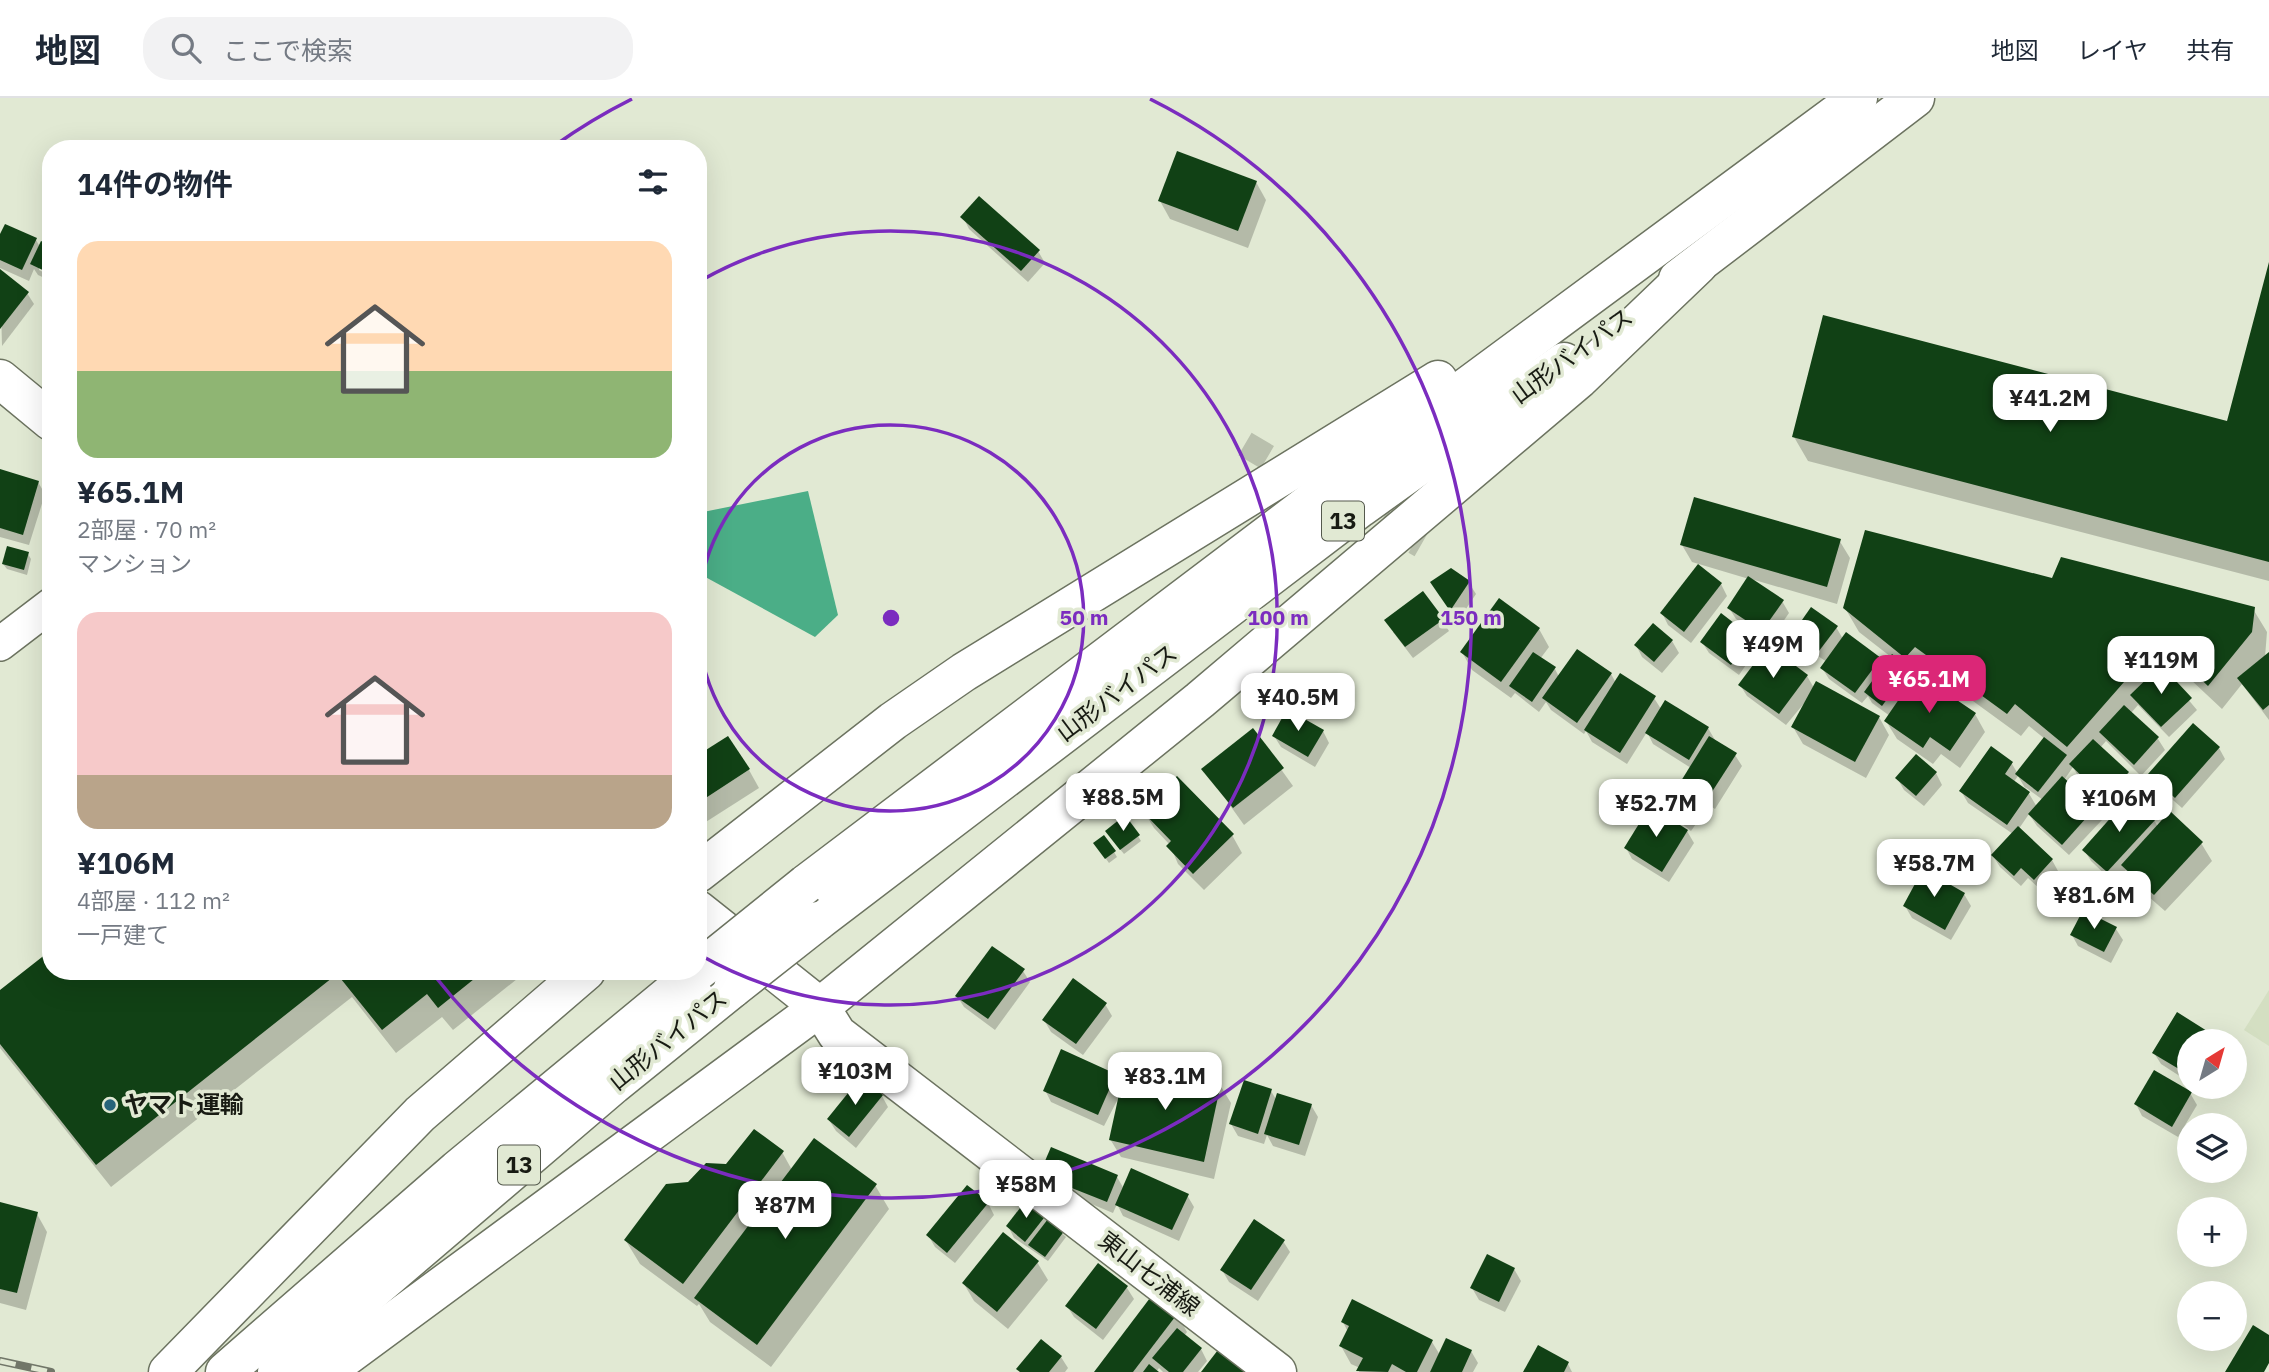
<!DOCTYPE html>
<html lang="ja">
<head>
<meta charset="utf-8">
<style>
  body { margin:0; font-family:"IBM Plex Sans","Noto Sans JP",sans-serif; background:#f2f2f3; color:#1f2937; height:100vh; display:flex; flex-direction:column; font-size:26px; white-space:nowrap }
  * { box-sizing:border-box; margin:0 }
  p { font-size:23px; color:#747a83 }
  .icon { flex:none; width:38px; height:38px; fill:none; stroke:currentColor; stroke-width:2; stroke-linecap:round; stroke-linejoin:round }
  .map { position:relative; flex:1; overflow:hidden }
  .details { position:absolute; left:42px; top:42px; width:665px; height:840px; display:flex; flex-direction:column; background:#fff; border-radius:28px; box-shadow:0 7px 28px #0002 }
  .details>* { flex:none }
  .needle { width:46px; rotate:37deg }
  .controls { position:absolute; left:2177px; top:931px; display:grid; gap:14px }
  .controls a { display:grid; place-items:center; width:70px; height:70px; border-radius:50%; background:#fff; box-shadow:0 7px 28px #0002; font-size:35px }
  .price { position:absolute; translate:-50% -60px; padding:0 16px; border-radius:14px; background:#fff; color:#222; font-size:23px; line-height:46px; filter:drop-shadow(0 2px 4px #0008) }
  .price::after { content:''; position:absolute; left:50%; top:42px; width:21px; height:16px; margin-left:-10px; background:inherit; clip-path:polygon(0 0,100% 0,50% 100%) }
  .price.active { background:#db2777; color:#fff }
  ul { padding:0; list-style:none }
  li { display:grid; align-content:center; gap:14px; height:371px; padding:0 35px }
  li span { display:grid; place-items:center; height:217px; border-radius:21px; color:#555 }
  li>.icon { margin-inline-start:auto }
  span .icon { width:126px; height:126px; fill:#fffc; stroke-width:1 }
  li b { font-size:30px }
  h2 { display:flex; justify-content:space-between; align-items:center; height:84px; padding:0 35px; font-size:30px }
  header { display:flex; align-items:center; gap:42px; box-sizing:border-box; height:98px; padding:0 35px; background:#fff; border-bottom:2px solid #e0e1e3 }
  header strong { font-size:33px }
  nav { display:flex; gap:38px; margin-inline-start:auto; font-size:24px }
  .search { width:490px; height:63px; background:#f2f2f3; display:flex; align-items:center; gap:18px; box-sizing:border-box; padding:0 24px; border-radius:28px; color:#747a83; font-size:26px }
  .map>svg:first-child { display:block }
  .built { fill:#d4dfc2 }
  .water { fill:#4bae87 }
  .shadow { fill:#0003; fill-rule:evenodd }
  .building { fill:#114115 }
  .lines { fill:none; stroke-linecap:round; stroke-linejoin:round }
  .minor-tunnel { stroke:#b9c0ad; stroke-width:26; stroke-dasharray:26 13; stroke-linecap:butt }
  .tertiary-casing { stroke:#6c7360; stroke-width:36 }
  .secondary-casing { stroke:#6c7360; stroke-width:41 }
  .trunk-casing { stroke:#6c7360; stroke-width:41 }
  .tertiary { stroke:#fff; stroke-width:33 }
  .secondary { stroke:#fff; stroke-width:38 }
  .trunk { stroke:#fff; stroke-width:38 }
  .rail-casing { stroke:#717668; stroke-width:8 }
  .rail { stroke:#e1e9d3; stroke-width:5; stroke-dasharray:16; stroke-linecap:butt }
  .trunk-bridge-casing { stroke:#6c7360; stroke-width:41; stroke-linecap:butt }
  .trunk-bridge { stroke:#fff; stroke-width:38 }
  .ring { fill:none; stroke:#7b2cbf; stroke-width:3.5 }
  .poi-dot { fill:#26647a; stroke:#e1e9d3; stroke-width:2.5 }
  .labels { text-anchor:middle; stroke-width:7; stroke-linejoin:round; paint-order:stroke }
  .shield { fill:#e1e9d3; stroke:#54594d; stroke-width:2 }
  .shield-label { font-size:23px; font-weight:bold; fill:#181b13 }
  .street-label { font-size:24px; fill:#181b13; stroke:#e1e9d3 }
  .poi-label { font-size:24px; font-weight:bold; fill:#181b13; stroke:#e1e9d3; text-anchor:start }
  .centre { fill:#7b2cbf; stroke:#e1e9d3; stroke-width:3.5 }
  .ring-label { font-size:21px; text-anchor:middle; font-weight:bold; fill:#7b2cbf; stroke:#e1e9d3; stroke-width:7; stroke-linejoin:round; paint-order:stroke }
</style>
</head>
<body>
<header>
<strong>地図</strong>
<div class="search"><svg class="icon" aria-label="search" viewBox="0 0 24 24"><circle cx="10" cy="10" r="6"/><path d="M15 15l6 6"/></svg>ここで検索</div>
<nav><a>地図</a><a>レイヤ</a><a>共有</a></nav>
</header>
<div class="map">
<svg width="2269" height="1274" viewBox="0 0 2269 1274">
  <rect width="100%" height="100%" fill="#e1e9d3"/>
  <path class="built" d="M2269,892V948L2244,932Z"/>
  <path class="water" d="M808,393L838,517L815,539L698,475V415Z"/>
  <g class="shadow">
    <path d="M1256,84L1266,102L1248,150L1170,121L1160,103Z"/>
    <path d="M698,119L702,125L698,137Z"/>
    <path d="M963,119L1038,153L1045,165L1028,184L969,131Z"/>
    <path d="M0,140L36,142L40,149L39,172L51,178V183L38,177L34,171L29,183L0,170Z"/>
    <path d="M2269,167V483L1808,363L1794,339L2228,325Z"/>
    <path d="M0,174L27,195L34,206L2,248Z"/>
    <path d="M0,373L38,384L45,396L29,447L0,439Z"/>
    <path d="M1839,442L1850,460L1837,506L1751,481L1782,503L1789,515L1769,544L1736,521L1729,510L1749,481L1692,464L1682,447Z"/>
    <path d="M28,456L31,461L27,477L7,471L3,466Z"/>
    <path d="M1451,472L1469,485L1476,496L1458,523L1439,496Z"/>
    <path d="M2053,482L2253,511L2267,534L2265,559L2269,556V622L2242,586L2222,611L2174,566L2166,575L2197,612L2169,639L2138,607L2131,615L2158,641L2165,652L2141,678L2106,643L2100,650L2128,675L2134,686L2113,710L2078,678L2073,669L2064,682L2095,710L2102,722L2069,757L2037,728L2029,716L2018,732L2052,762L2058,773L2041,792L2028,780L2021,788L2000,769L1993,758L2013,736L1968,705L1961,693L1991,651L2012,666L2018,676L2045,641L2029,628L2021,638L1929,571L1922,580L1975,616L1985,634L1960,670L1941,656L1933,666L1897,641L1886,623L1890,618L1872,605L1868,598L1862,605L1829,581L1822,570L1827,564L1801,547L1795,535L1836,529L1843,541L1879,561L1884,569L1891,559L1859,534L1845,510ZM2018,678L2028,695L2013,685ZM2025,689L2043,702L2037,709Z"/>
    <path d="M1721,486L1727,498L1691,545L1668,527L1662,515Z"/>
    <path d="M1442,522L1449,533L1413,560L1393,534Z"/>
    <path d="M1539,531L1549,549L1540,561L1555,571L1559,579L1611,576L1616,585L1654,600L1661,611L1708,630L1715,642L1735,657L1742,668L1715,711L1689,694L1683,683L1691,670L1653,646L1647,634L1627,666L1592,644L1586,633L1584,636L1551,612L1546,604L1539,614L1515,595L1511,600L1472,572L1462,554Z"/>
    <path d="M1751,540L1757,551L1739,577L1709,555L1702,544Z"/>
    <path d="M1672,543L1679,555L1662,575L1642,559L1636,547Z"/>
    <path d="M1807,578L1814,590L1879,619L1889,637L1866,680L1803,646L1793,629L1806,603L1786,627L1747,598L1740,587Z"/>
    <path d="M1253,632L1293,688L1244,727L1204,671Z"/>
    <path d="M1323,633L1329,645L1315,669L1281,649L1274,638Z"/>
    <path d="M2219,650L2225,661L2182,710L2157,688L2150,677Z"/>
    <path d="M698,659L749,672L759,690L698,729Z"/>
    <path d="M1936,675L1942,687L1924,708L1904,692L1897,680Z"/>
    <path d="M1656,700L1696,704L1703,716L1691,733L1663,711Z"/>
    <path d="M1651,710L1687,733L1694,745L1669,784L1632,761L1626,750Z"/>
    <path d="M1143,712L1232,737L1242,755L1204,792L1178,766L1170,747L1154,730Z"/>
    <path d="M2154,722L2158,729L2201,745L2212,763L2165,813L2133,785L2126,772L2114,785L2091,763L2084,752Z"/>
    <path d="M1138,738L1141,743L1124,756L1110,739Z"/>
    <path d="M1098,750L1114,754L1117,759L1109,765Z"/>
    <path d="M1964,796L1971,808L1951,842L1912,820L1905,808Z"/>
    <path d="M2116,831L2123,842L2111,865L2078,848L2072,837Z"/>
    <path d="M51,873H527L453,932L442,919L396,955L352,899L111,1089L0,950V895Z"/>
    <path d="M1023,873L1030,884L995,932L964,909L957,898Z"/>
    <path d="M1105,906L1112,918L1083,957L1051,934L1044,922Z"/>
    <path d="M2177,917L2216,943H2189V984L2161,966L2154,955Z"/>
    <path d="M1115,977L1122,989L1220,987L1231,1005L1214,1081L1121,1059L1110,1041L1121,995L1104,1028L1051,1004L1045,992Z"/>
    <path d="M1271,993L1277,1003L1311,1007L1318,1019L1305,1058L1273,1048L1267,1037L1264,1046L1238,1038L1231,1026Z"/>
    <path d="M2190,995L2197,1007L2178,1039L2142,1018L2136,1006Z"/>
    <path d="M882,998L888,1009L856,1050L836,1033L829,1022Z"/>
    <path d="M782,1054L792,1072L875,1087L889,1111L771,1269L710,1224L699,1206L697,1208L640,1166L626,1143L689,1086L726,1067Z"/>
    <path d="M1117,1079L1124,1091L1187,1097L1194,1109L1179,1143L1123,1118L1117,1106L1113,1115L1048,1088Z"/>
    <path d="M1027,1103L1066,1139L1048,1163L1014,1140L1008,1128Z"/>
    <path d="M988,1105L994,1117L955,1165L935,1149L928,1137Z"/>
    <path d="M0,1106L37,1116L47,1134L26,1212L0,1205Z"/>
    <path d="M1283,1143L1290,1154L1258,1203L1229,1184L1222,1172Z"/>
    <path d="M1037,1164L1048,1182L1008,1231L974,1203L964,1186Z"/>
    <path d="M1098,1168L1127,1190L1134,1201L1103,1242L1074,1219L1067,1208Z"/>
    <path d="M1514,1171L1521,1183L1505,1214L1479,1202L1472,1190Z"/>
    <path d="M1177,1216L1187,1234L1184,1238L1201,1251L1207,1263L1198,1274H1163L1159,1270L1156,1274H1096Z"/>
    <path d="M1343,1224L1432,1244L1440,1257L1471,1253L1478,1265L1473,1274H1359L1360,1270L1351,1266L1341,1248L1348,1234Z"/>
    <path d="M1061,1259L1068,1270L1065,1274H1020L1018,1271Z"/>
    <path d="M1568,1266L1572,1274H1525Z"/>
  </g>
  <g class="building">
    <path d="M1177,53L1257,83L1238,133L1158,103Z"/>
    <path d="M979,98L1040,152L1021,173L960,119Z"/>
    <path d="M5,126L37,140L22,172L0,162V136Z"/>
    <path d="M41,143L51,148V176L30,166Z"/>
    <path d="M2269,164V464L1792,339L1823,217L2227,323Z"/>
    <path d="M0,171L29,194L0,231Z"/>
    <path d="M0,371L39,383L23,437L0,430Z"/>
    <path d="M1694,399L1841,441L1827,489L1680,447Z"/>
    <path d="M1865,432L2052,480L2061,459L2255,509L2252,534L2208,588L2160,543L2067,649L2015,606L2007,616L1915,549L1905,560L1843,510Z"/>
    <path d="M7,448L29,454L24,472L2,466Z"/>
    <path d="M1698,466L1722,485L1684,534L1660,515Z"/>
    <path d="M1451,470L1470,483L1450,513L1430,484Z"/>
    <path d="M1748,478L1784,502L1762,533L1727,510Z"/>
    <path d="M1423,493L1444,521L1405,549L1384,522Z"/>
    <path d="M1499,500L1540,530L1501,584L1460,554Z"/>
    <path d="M1811,509L1838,528L1819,553L1793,535Z"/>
    <path d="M1721,515L1752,539L1731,567L1700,544Z"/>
    <path d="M1653,525L1673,542L1654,564L1634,547Z"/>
    <path d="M1846,534L1881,560L1855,595L1820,570Z"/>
    <path d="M1768,547L1808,577L1779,616L1738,587Z"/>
    <path d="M1577,551L1612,575L1577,625L1542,600Z"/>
    <path d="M1533,554L1556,569L1532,604L1509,588Z"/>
    <path d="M2269,554V607L2263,612L2237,580Z"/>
    <path d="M1892,556L1910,570L1882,608L1864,594Z"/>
    <path d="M2161,567L2192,600L2161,629L2130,597Z"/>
    <path d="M1620,575L1656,598L1620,655L1584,632Z"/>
    <path d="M1917,575L1976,615L1950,653L1930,639L1923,650L1884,623Z"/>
    <path d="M1816,583L1880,618L1855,664L1791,629Z"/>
    <path d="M1665,602L1709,629L1689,662L1645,635Z"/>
    <path d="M2124,607L2159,639L2134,667L2099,634Z"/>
    <path d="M1287,611L1324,632L1308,659L1272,638Z"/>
    <path d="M2193,625L2220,649L2175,700L2148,676Z"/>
    <path d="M1253,630L1284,670L1233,710L1201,671Z"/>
    <path d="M728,638L750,671L698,705V657Z"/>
    <path d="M1709,638L1737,655L1708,700L1681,683Z"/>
    <path d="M2044,639L2067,657L2038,694L2015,676Z"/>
    <path d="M2093,641L2129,674L2105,700L2069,666Z"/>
    <path d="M1991,648L2013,664L2005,676L2030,694L2007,727L1959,693Z"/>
    <path d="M1916,656L1937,674L1916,698L1895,680Z"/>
    <path d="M1177,678L1234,736L1193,776L1166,748L1171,743L1141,712Z"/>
    <path d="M2062,678L2096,709L2062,747L2028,716Z"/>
    <path d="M1668,681L1698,703L1684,722L1654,700Z"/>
    <path d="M2130,698L2156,721L2107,774L2082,752Z"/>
    <path d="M1650,708L1688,732L1662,774L1624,750Z"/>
    <path d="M2170,713L2203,744L2154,797L2121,767Z"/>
    <path d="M1125,717L1140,737L1120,752L1105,733Z"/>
    <path d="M2018,728L2053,761L2034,782L2021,770L2014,778L1991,757Z"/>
    <path d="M1104,737L1116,753L1105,761L1093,745Z"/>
    <path d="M1923,771L1965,795L1945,832L1903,808Z"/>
    <path d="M2083,812L2117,829L2104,854L2070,837Z"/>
    <path d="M992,848L1025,871L988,921L955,898Z"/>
    <path d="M51,852V873H484L438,910L427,896L382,932L337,876L96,1067L0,946V892Z"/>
    <path d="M1073,880L1107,905L1076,946L1042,922Z"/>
    <path d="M2177,914L2215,938L2212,943H2189V977L2152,955Z"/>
    <path d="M1061,951L1116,976L1098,1017L1043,993Z"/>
    <path d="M1126,964L1221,985L1204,1064L1109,1042Z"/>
    <path d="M2154,972L2192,994L2172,1029L2134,1006Z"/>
    <path d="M861,979L883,997L849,1039L827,1021Z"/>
    <path d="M1244,982L1272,991L1258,1036L1229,1026Z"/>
    <path d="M1277,995L1312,1006L1299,1047L1264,1036Z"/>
    <path d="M754,1031L784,1053L683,1186L624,1142L666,1086L688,1084L706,1065L726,1066Z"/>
    <path d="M814,1040L877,1086L757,1247L694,1200Z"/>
    <path d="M1051,1049L1118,1077L1107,1104L1039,1077Z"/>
    <path d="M1131,1070L1189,1096L1172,1132L1115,1107Z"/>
    <path d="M967,1087L989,1104L947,1155L926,1137Z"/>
    <path d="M1027,1101L1047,1116L1025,1144L1006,1128Z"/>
    <path d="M0,1104L38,1114L17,1195L0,1191Z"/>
    <path d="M1048,1121L1065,1132L1045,1159L1028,1147Z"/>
    <path d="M1254,1121L1285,1142L1251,1192L1220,1172Z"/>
    <path d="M1003,1134L1039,1163L997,1214L962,1185Z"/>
    <path d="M1487,1156L1515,1170L1499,1204L1470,1190Z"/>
    <path d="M1098,1165L1128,1188L1096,1231L1065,1208Z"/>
    <path d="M1153,1196L1178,1215L1133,1274H1094Z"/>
    <path d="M1352,1201L1433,1242L1417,1274H1406L1392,1266L1388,1274L1356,1273L1363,1260L1339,1248L1349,1228L1341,1224Z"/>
    <path d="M2253,1227L2269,1237V1265L2264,1274H2225Z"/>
    <path d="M1177,1230L1202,1250L1183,1274H1169L1152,1260Z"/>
    <path d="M1446,1240L1472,1252L1462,1274H1430Z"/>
    <path d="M1041,1241L1062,1258L1049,1274H1020L1016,1271Z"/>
    <path d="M1538,1247L1569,1264L1564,1274H1523Z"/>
    <path d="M1221,1248L1250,1274H1201Z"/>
    <path d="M1149,1266L1159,1274H1143Z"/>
  </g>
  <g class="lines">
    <g class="minor-tunnel">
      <path d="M1245,346L1301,379"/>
      <path d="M1347,405L1421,447"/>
    </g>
    <g class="tertiary-casing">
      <path id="tertiary" d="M0,546L51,507"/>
    </g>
    <g class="secondary-casing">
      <g id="secondary">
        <path d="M0,281L51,323"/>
        <path d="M698,812L820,909L837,936L1277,1274"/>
      </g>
    </g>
    <g class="trunk-casing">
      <g id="trunk">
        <path d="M1678,181L1915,0"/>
        <path d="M698,775L893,623L964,574L1438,282"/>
        <path d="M806,786L1315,401L1858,0"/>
        <path d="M818,823L1360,410L1564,264"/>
        <path d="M168,1274L420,1016L586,873"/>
        <path d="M225,1274L457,1072L698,873"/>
        <path d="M277,1274L613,987L733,890"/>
        <path d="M325,1274L820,909L1200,602L1579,281L1698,167"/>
      </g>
    </g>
    <use href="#tertiary" class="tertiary"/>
    <use href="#secondary" class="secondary"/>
    <use href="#trunk" class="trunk"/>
    <g class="rail-casing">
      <path id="rail" d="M0,1263L51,1274"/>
    </g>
    <use href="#rail" class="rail"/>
    <g class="trunk-bridge-casing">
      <g id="trunk-bridge">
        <path d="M698,873L806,786"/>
        <path d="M733,890L818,823"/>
      </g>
    </g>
    <use href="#trunk-bridge" class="trunk-bridge"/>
  </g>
  <g class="ring">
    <path d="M698 510A193 193 0 1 1 698 530"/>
    <path d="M700 183A387 387 0 1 1 700 857"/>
    <path d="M554 48A580 580 0 0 1 632 1M1150 1A580 580 0 1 1 434 877"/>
  </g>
  <circle class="poi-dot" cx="110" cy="1007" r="7"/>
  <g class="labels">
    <g class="shield">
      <rect x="1322" y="403.5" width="42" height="39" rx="5"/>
      <rect x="498" y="1047.5" width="42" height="39" rx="5"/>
    </g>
    <g class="shield-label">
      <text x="1343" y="431">13</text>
      <text x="519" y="1075">13</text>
    </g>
    <g class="street-label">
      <text transform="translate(1572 258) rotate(-36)" y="8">山形バイパス</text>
      <text transform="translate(1117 595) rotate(-37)" y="8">山形バイパス</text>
      <text transform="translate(668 942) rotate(-39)" y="8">山形バイパス</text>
      <text transform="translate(1149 1176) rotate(38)" y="8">東山七浦線</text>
    </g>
    <g class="poi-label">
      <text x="124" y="1015">ヤマト運輸</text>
    </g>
  </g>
  <circle cx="891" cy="520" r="10" class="centre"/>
  <g class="ring-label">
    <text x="1084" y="527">50 m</text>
    <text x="1278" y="527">100 m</text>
    <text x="1471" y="527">150 m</text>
  </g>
</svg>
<div class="controls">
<a><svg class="needle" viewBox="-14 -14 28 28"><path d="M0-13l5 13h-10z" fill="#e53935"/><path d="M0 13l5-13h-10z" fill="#747a83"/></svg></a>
<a><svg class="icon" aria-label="layers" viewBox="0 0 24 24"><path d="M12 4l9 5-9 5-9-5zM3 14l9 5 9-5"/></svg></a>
<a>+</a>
<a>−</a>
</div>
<b class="price" style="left:2050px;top:336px">¥41.2M</b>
<b class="price" style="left:1773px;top:582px">¥49M</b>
<b class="price" style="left:2161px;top:598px">¥119M</b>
<b class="price active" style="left:1929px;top:617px">¥65.1M</b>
<b class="price" style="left:1298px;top:635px">¥40.5M</b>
<b class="price" style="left:1123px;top:735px">¥88.5M</b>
<b class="price" style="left:2119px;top:736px">¥106M</b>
<b class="price" style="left:1656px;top:741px">¥52.7M</b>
<b class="price" style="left:1934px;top:801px">¥58.7M</b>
<b class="price" style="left:2094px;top:833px">¥81.6M</b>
<b class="price" style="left:855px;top:1009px">¥103M</b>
<b class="price" style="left:1165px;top:1014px">¥83.1M</b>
<b class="price" style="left:1026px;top:1122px">¥58M</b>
<b class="price" style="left:785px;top:1143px">¥87M</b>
<section class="details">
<h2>14件の物件<svg class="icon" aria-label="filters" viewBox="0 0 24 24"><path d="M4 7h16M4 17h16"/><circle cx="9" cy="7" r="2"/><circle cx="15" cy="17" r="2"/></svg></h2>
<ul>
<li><span style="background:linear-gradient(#ffd9b3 60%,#8fb573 0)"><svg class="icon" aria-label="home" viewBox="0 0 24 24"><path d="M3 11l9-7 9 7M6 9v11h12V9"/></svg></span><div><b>¥65.1M</b><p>2部屋 · 70 m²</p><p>マンション</p></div></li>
<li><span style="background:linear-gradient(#f6c9c9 75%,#b9a48a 0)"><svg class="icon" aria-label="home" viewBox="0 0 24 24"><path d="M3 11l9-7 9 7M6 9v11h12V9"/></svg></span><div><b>¥106M</b><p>4部屋 · 112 m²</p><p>一戸建て</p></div></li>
</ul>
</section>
</div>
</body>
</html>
